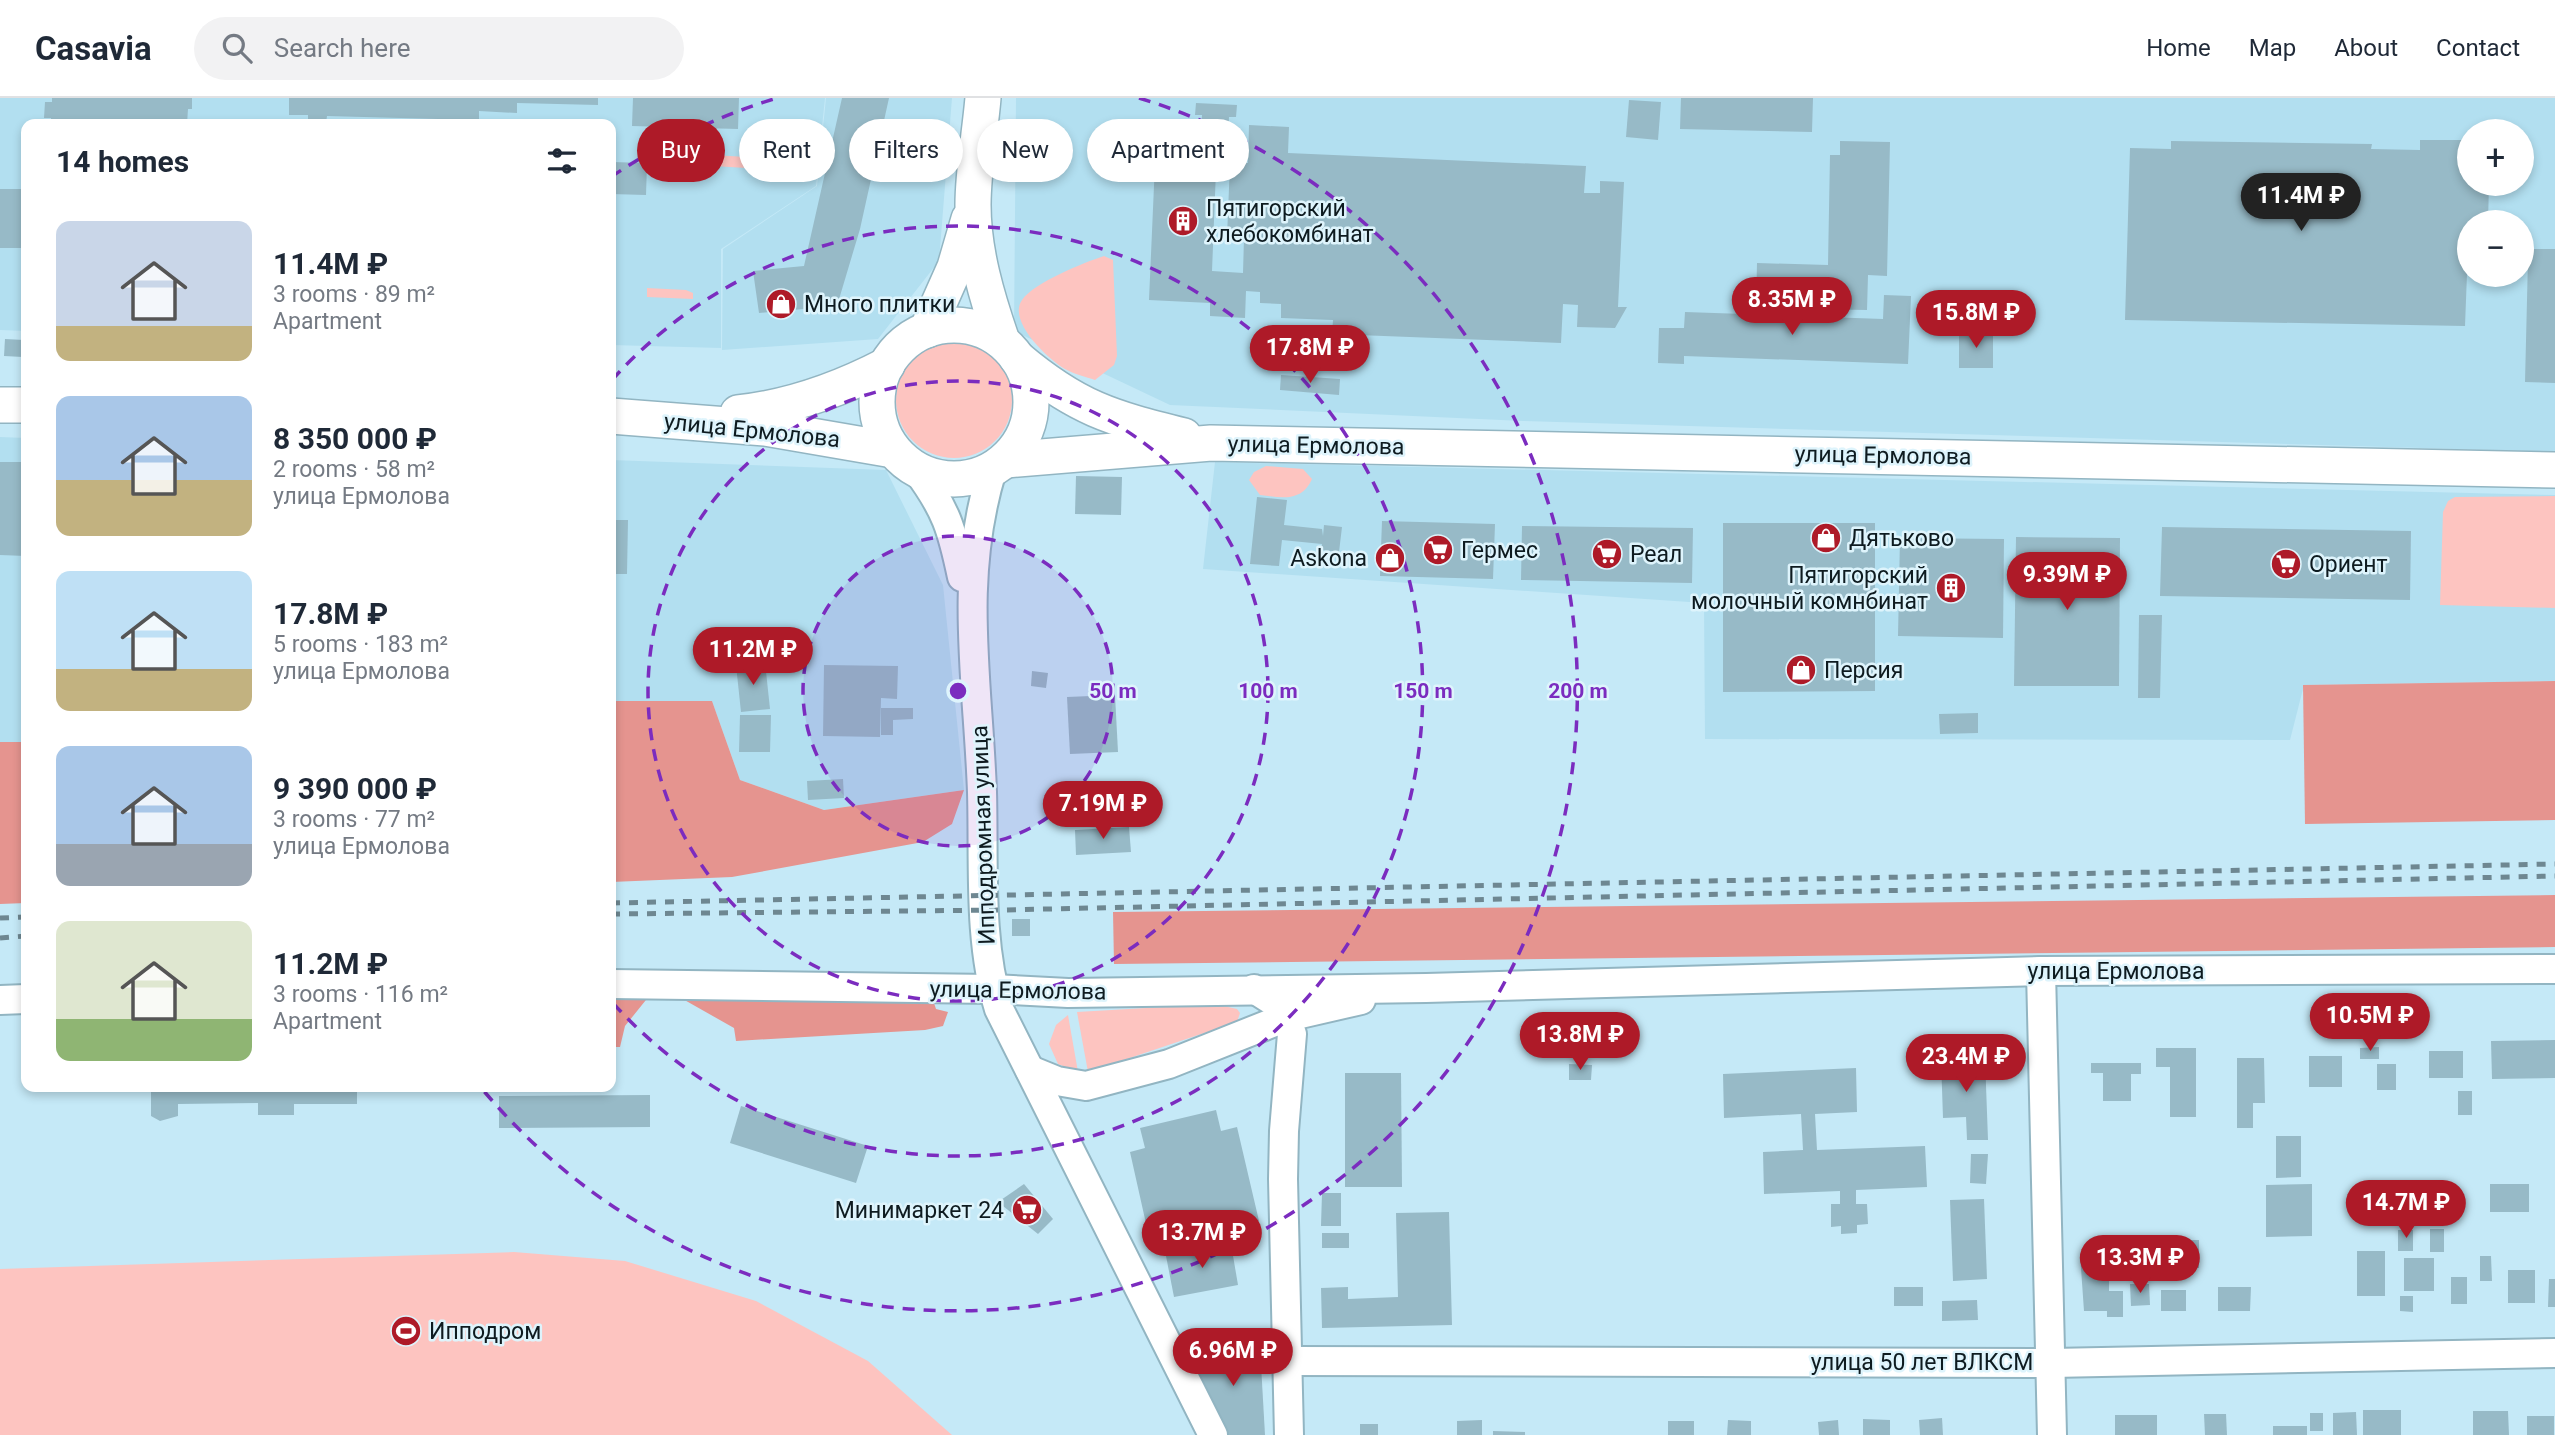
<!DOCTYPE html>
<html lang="en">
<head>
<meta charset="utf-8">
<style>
  body { margin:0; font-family:Roboto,sans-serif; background:#f2f2f3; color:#1f2937; height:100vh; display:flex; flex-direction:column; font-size:26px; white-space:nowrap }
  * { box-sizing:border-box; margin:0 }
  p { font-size:23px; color:#747a83 }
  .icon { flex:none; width:38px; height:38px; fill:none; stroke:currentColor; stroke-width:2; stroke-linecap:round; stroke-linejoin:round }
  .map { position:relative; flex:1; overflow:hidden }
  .details { position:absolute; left:21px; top:21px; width:595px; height:973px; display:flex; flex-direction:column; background:#fff; border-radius:14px; box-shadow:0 4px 10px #0003 }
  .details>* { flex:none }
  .guide { position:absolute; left:637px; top:21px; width:665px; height:63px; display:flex; gap:14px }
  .buttons { position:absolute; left:2457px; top:21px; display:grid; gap:14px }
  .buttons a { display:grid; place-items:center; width:77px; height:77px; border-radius:50%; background:#fff; box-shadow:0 4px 10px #0003; font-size:35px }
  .price { position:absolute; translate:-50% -60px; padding:0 16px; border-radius:24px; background:#ae1a28; color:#fff; font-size:23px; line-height:46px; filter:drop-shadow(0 2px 4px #0008) }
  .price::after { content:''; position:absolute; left:50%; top:42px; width:21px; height:16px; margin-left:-10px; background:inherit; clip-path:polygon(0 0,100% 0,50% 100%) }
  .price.current { background:#222; color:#fff }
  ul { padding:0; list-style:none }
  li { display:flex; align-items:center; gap:21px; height:175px; padding:0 35px }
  li span { display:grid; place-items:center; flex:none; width:196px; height:140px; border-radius:14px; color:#555 }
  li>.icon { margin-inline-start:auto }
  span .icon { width:84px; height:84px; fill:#fffc; stroke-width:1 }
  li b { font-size:30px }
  h2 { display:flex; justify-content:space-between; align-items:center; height:84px; padding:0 35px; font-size:30px }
  .pill { padding:0 24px; border-radius:32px; background:#fff; box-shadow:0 4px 10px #0003; font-size:24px; line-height:63px }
  .pill.current { background:#ae1a28; color:#fff }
  header { display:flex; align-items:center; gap:42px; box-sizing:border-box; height:98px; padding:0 35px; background:#fff; border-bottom:2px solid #e0e1e3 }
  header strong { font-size:33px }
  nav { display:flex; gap:38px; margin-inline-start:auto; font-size:24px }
  .search { width:490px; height:63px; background:#f2f2f3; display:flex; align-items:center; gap:18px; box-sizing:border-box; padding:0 24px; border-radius:38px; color:#747a83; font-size:26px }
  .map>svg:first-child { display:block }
  .built { fill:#b2dff0; fill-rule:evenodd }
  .green { fill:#fdc4c0 }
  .forest { fill:#e5948f }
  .building { fill:#97bac7 }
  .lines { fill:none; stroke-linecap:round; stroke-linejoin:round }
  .minor-casing { stroke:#92b5c2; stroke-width:32 }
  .major-casing { stroke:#92b5c2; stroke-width:38 }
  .minor { stroke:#fff; stroke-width:28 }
  .major { stroke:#fff; stroke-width:35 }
  .rail { stroke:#6e8791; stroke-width:5; stroke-dasharray:9 9; stroke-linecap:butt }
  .ring { fill:none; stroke:#7b2cbf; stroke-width:3.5; stroke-dasharray:12 9 }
  .labels { text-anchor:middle; stroke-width:5; stroke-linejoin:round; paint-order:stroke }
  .poi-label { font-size:23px; fill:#0e1b20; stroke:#def4fc; text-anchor:start }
  .street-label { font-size:23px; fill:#0e1b20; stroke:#def4fc }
  .centre { fill:#7b2cbf; stroke:#def4fc; stroke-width:3.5 }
  .ring-label { font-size:21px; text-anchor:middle; font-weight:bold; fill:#7b2cbf; stroke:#def4fc; stroke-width:5; stroke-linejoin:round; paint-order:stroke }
</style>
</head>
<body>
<header>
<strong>Casavia</strong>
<div class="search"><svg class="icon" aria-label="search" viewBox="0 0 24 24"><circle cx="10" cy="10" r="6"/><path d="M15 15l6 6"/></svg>Search here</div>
<nav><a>Home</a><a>Map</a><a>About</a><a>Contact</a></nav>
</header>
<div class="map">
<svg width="2555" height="1337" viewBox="0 0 2555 1337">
  <rect width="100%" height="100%" fill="#c5e9f7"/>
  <g class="built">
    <path d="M0,0H825L816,88L721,151V250L611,247V26H26V233L0,232Z"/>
    <path d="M826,0H952L939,163L878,241L722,252L723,151L817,88Z"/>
    <path d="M1016,0H2555V354L1523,323L1170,307L1014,233ZM2469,33H2522V86H2469ZM2469,124H2522V177H2469Z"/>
    <path d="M0,339L26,340V644H0Z"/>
    <path d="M611,362L886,372L943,487L964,692L824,712L740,682L712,603L611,613Z"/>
    <path d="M1215,364L2555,397V583L2304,587L2290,642L1705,641L1704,505L1203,471Z"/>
  </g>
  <g class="green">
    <path d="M664,54L746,59L748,67L746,70L664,65Z"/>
    <path d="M1104,158L1113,162L1117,258L1114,267L1095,282C1086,279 1074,276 1065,271C1048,261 1007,223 1022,202C1035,184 1083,165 1104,158Z"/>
    <path d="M647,190L686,192L693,195V201L647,199Z"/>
    <circle cx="954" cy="302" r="58"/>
    <path d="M1266,368L1303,371L1312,381C1302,404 1282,400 1260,397L1249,382L1254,374Z"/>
    <path d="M2555,398V510L2440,507L2443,414L2448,403L2455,399Z"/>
    <path d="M1215,906L1237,911L1240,915L1237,924L1088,974L1077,914Z"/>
    <path d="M1068,917L1078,974L1058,966L1049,946L1056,927Z"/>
    <path d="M514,1154L625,1163L756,1203L868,1263L952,1337H0V1171Z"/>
  </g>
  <g class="forest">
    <path d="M2555,583V722L2305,726L2303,587Z"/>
    <path d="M616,603H712L740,682L824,712L964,692L952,726L923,744L732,779L611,784V613Z"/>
    <path d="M0,644H26V805L0,806Z"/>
    <path d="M2555,797V849L1114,866L1113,814Z"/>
    <path d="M611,875L933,902L936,911L948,914L943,928L925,932L736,943L734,930L658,887L625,928L620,949H611Z"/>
  </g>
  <g class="building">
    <path d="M52,0H192V11H188L187,26H51V20H44L45,4H52Z"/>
    <path d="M289,0H598V7L517,5V15L479,13V21H470V26H438V21L327,18L326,25H308V17H289Z"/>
    <path d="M633,0H739L738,31L632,28Z"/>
    <path d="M842,0H889L860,131L837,208L759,215L753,173L804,168Z"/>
    <path d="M1681,0H1813L1812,34L1680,31Z"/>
    <path d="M1629,2L1661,4L1658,42L1626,39Z"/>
    <path d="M1196,5L1237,7L1236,19H1229L1228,39L1201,38L1202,17H1195Z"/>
    <path d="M1249,27L1289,29L1288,55L1586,68L1584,95H1600V83L1624,84L1618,209H1627L1615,230L1577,229L1578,207L1563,206L1561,245L1332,236L1333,222L1281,220V206L1260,205V194L1246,193L1245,220L1210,218V205L1149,202L1156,42L1186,43L1185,71L1216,72L1212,173L1243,175L1244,140L1227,139L1230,65H1248Z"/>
    <path d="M2420,42H2463V53H2469V86H2489L2488,124H2469L2465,228L2125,222L2130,50L2171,51V43L2372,46L2371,51L2420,52Z"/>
    <path d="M1840,43L1890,44L1887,178L1868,177L1867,212L1756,210L1757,165L1828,167L1830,57H1840Z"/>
    <path d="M611,64L647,65L646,97L611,96Z"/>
    <rect x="0" y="91" width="26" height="59"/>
    <path d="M2522,151H2555V285L2525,284L2528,161H2522Z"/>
    <path d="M1884,197L1911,198L1908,266L1684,258V266L1658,265L1659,230H1684L1685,214L1883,221Z"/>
    <path d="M1993,233V270H1959V234Z"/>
    <path d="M5,241L24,242L23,259L4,258Z"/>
    <path d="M1281,277L1340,281L1339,297L1280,292Z"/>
    <path d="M0,364H26V458L0,457Z"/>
    <path d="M1076,378L1122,379L1121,417L1075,416Z"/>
    <path d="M1257,399L1287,402L1284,427L1322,431L1323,438L1324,427L1342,429L1339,454L1321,452L1322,446L1282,442L1279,468L1250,466Z"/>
    <path d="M611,422H628L627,476H611Z"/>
    <path d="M1382,423L1495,426L1493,481L1380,478Z"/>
    <path d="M1723,425H1875V593L1723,594Z"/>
    <path d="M1522,428L1693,430L1692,485L1521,482Z"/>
    <path d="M2162,429L2411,433L2410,502L2160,498Z"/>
    <path d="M2016,439L2120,440L2119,588H2014Z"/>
    <path d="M1900,440L2004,441L2003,540L1898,538Z"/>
    <path d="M2139,517H2162L2160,600H2138Z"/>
    <path d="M765,564L770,611L741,614L736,567Z"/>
    <path d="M824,567L898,568L897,601L881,600L880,639L823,638Z"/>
    <path d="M1032,573L1048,575L1046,590L1031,588Z"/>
    <path d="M1115,597L1118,654L1070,656L1067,599Z"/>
    <path d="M881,610H913V621L893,622V637H881Z"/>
    <path d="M1978,615V635L1940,636L1939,616Z"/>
    <path d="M740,617H771L770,654H739Z"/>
    <path d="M843,681L844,700L808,702L807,683Z"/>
    <path d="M1129,729L1131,754L1076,757L1075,732Z"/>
    <rect x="1012" y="821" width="18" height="17"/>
    <path d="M2555,942V980L2492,981L2491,943Z"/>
    <path d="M2379,949V961H2360V950Z"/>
    <path d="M2156,950H2196V1019H2170V969H2156Z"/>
    <rect x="2429" y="953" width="34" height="27"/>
    <rect x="2309" y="958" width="33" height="31"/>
    <path d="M1985,960L1988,1042H1967L1966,1019L1943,1020L1941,961Z"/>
    <path d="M2237,960H2264L2265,1005H2253V1030H2237Z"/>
    <path d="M2091,965H2141V976H2131V1003H2103V975H2091Z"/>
    <path d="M1569,966L1592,967L1591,982H1569Z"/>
    <rect x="2377" y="966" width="19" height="26"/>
    <path d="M1856,970L1857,1014L1815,1016L1817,1052L1925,1048L1927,1089L1856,1092V1106H1867L1868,1126L1857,1127V1135L1841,1136V1128L1831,1129V1106H1840V1093L1764,1096L1763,1054L1803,1052L1801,1016L1724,1020L1723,976Z"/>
    <path d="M1345,975H1401L1402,1089H1345Z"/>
    <path d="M158,989H357V1006H294V1017H258V1005L178,1006V1018L160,1023L151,1018V993H158Z"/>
    <rect x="2458" y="993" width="14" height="24"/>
    <path d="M650,997V1029L499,1030V998Z"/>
    <path d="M741,1008L868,1048L856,1085L730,1045Z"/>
    <path d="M1216,1012L1221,1033L1237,1029L1259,1123L1151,1148L1130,1054L1145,1050L1140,1030Z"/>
    <path d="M2276,1038H2301V1079L2276,1080Z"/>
    <path d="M1971,1056H1988L1986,1086L1970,1085Z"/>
    <path d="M1024,1086L1053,1121L1038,1136L998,1104Z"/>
    <path d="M2312,1086V1138L2266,1139V1087Z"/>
    <rect x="2490" y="1086" width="39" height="28"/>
    <path d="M1322,1095H1341V1128H1321Z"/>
    <path d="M1984,1101L1987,1181L1953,1183L1950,1102Z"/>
    <path d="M1449,1114L1452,1227L1322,1230L1321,1190L1348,1189V1201L1398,1199L1396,1115Z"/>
    <rect x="2430" y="1131" width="14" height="23"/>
    <rect x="2398" y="1132" width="15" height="21"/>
    <rect x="1322" y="1135" width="27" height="15"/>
    <rect x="2171" y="1142" width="28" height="28"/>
    <path d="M1231,1146L1238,1187L1174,1199L1166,1158Z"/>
    <rect x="2357" y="1153" width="28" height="45"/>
    <path d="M2080,1156H2109V1193H2123V1219H2107V1213H2084Z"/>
    <path d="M2480,1158H2491L2492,1183H2480Z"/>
    <rect x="2404" y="1160" width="30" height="33"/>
    <rect x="2508" y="1172" width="27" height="33"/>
    <rect x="2451" y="1179" width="16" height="27"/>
    <path d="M2549,1181H2555V1209H2548Z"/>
    <path d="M2130,1186H2149L2150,1207L2131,1208Z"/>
    <rect x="1894" y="1189" width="29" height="19"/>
    <path d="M2218,1189H2251L2250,1213H2218Z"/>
    <rect x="2161" y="1192" width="25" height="21"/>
    <path d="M2400,1198H2413V1214L2400,1213Z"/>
    <path d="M1977,1202L1978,1222L1942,1223V1203Z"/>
    <path d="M1260,1249L1265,1337H1225L1186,1253Z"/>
    <rect x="2363" y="1312" width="38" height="25"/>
    <path d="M2473,1313H2508L2509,1337H2473Z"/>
    <path d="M2356,1314L2357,1337H2333V1315Z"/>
    <rect x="2310" y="1315" width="13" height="18"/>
    <path d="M2204,1316H2226L2227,1337H2205Z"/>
    <rect x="2115" y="1317" width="42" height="20"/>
    <rect x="2527" y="1318" width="27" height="19"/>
    <path d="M1942,1320L1943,1337H1920L1919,1322Z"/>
    <path d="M1863,1321L1890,1322V1337H1863Z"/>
    <path d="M1482,1322V1337H1457V1323Z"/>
    <path d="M1728,1322L1751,1323V1337H1727Z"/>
    <path d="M1838,1322L1839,1337H1819L1818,1324Z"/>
    <rect x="1668" y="1323" width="26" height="14"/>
    <rect x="1360" y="1326" width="18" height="11"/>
    <rect x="2273" y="1328" width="34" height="9"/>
    <path d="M1493,1333L1525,1334V1337H1493Z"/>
  </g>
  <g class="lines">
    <g class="minor-casing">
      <g id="minor">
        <path d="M916,371C946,411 952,431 962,479"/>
        <path d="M992,372C958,483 978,582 982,694C984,765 978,843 999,911L1213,1337"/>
        <path d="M2041,873L2052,1337"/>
        <path d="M611,886L993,891L1068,895L1426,890L2041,873L2555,871"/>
        <path d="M1254,891L1281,908L1292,936L1284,1033L1283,1081L1289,1337"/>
        <path d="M0,902L26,901"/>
        <path d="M1030,972L1057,983L1086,988L1169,966L1287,919L1361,902"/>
        <path d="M1290,1263L2052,1265L2555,1255"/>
      </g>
    </g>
    <g class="major-casing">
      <g id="major">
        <path d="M983,0C980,35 973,72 973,107C973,153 987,200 1002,243"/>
        <circle cx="954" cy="304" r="77"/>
        <path d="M927,232L955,169L969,121"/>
        <path d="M1017,260C1076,310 1111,320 1184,338"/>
        <path d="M0,307H26"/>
        <path d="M738,315C792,309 839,292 887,267"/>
        <path d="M611,318L765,330L893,352"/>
        <path d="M1006,362L1211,345L2555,372"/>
      </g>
    </g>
    <use href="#minor" class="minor"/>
    <use href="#major" class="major"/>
    <g class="rail">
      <path d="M611,805L2555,766"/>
      <path d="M611,816L1002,812L2555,778"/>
      <path d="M0,820L26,819"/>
      <path d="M0,840L26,838"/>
    </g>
  </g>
  <circle cx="958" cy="593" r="155" fill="#7b2cbf" fill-opacity=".12"/>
  <g class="ring">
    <circle cx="958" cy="593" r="155"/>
    <circle cx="958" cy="593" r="310"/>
    <path d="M612 282A465 465 0 1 1 612 904"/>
    <path d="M611 79A620 620 0 0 1 777 0M1139 0A620 620 0 1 1 483 992"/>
  </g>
  <defs>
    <g id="building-disc" transform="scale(1.575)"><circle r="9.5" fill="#ae1a28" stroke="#def4fc"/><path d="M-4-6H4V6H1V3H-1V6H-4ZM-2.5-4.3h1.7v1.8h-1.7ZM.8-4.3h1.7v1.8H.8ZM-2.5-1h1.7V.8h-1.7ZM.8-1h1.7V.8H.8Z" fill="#fff"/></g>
    <g id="shop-disc" transform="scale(1.575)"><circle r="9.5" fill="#ae1a28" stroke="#def4fc"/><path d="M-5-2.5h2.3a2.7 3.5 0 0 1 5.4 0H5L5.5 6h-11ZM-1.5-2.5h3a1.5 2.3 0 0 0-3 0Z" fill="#fff"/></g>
    <g id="supermarket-disc" transform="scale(1.575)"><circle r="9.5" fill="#ae1a28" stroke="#def4fc"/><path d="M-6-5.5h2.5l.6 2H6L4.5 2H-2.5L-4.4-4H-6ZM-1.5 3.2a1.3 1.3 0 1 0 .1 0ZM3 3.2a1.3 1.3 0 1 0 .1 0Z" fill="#fff"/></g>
    <g id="stadium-disc" transform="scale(1.575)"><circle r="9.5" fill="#ae1a28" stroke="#def4fc"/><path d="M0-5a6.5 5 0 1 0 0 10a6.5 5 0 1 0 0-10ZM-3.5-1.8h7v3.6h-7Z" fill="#fff"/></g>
  </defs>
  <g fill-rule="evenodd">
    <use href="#building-disc" x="1183" y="123"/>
    <use href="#shop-disc" x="781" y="206"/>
    <use href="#shop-disc" x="1826" y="440"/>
    <use href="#supermarket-disc" x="1438" y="452"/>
    <use href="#supermarket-disc" x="1607" y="456"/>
    <use href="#shop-disc" x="1390" y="460"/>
    <use href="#supermarket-disc" x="2286" y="466"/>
    <use href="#building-disc" x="1951" y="490"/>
    <use href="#shop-disc" x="1801" y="572"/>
    <use href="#supermarket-disc" x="1027" y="1112"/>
    <use href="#stadium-disc" x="406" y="1233"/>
  </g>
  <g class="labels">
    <g class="poi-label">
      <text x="1206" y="118">Пятигорский<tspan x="1206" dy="26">хлебокомбинат</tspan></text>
      <text x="804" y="214">Много плитки</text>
      <text x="1849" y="448">Дятьково</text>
      <text x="1461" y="460">Гермес</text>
      <text x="1630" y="464">Реал</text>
      <text x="1367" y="468" text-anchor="end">Askona</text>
      <text x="2309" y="474">Ориент</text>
      <text x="1928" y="485" text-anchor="end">Пятигорский<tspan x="1928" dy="26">молочный комнбинат</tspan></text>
      <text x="1824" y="580">Персия</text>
      <text x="1004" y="1120" text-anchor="end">Минимаркет 24</text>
      <text x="429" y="1241">Ипподpом</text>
    </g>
    <g class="street-label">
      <text transform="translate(752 332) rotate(6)" y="8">улица Ермолова</text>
      <text transform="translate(1316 347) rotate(1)" y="8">улица Ермолова</text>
      <text transform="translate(1883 357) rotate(1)" y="8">улица Ермолова</text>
      <text transform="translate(983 737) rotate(-92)" y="8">Ипподромная улица</text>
      <text x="2116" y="881">улица Ермолова</text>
      <text transform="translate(1018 892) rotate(1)" y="8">улица Ермолова</text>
      <text x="1922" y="1272">улица 50 лет ВЛКСМ</text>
    </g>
  </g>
  <circle cx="958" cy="593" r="10" class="centre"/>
  <g class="ring-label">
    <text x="1113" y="600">50 m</text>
    <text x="1268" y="600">100 m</text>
    <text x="1423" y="600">150 m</text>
    <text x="1578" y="600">200 m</text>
  </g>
</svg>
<div class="buttons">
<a>+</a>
<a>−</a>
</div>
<b class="price current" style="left:2301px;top:135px">11.4M ₽</b>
<b class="price" style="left:1792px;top:239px">8.35M ₽</b>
<b class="price" style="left:1976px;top:252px">15.8M ₽</b>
<b class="price" style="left:1310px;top:287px">17.8M ₽</b>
<b class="price" style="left:2067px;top:514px">9.39M ₽</b>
<b class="price" style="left:753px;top:589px">11.2M ₽</b>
<b class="price" style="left:1103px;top:743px">7.19M ₽</b>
<b class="price" style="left:2370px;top:955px">10.5M ₽</b>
<b class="price" style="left:1580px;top:974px">13.8M ₽</b>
<b class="price" style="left:1966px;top:996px">23.4M ₽</b>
<b class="price" style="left:2406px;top:1142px">14.7M ₽</b>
<b class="price" style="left:1202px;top:1172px">13.7M ₽</b>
<b class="price" style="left:2140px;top:1197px">13.3M ₽</b>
<b class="price" style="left:1233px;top:1290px">6.96M ₽</b>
<div class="guide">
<a class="pill current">Buy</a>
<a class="pill">Rent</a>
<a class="pill">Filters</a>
<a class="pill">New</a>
<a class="pill">Apartment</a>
</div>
<section class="details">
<h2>14 homes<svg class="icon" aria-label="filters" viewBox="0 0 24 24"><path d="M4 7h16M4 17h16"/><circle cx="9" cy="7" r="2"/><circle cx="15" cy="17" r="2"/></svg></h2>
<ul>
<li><span style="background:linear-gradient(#c9d6e8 75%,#c2b280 0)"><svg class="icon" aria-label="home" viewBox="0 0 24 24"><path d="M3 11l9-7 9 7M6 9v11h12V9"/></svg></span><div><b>11.4M ₽</b><p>3 rooms · 89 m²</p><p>Apartment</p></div></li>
<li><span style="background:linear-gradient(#a9c7e8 60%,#c2b280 0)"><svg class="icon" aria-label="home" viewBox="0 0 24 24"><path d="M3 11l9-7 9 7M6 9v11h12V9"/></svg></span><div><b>8 350 000 ₽</b><p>2 rooms · 58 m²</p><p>улица Ермолова</p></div></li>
<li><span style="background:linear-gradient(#bfe0f5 70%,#c2b280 0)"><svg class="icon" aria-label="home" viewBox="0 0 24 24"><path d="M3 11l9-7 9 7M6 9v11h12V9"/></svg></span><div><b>17.8M ₽</b><p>5 rooms · 183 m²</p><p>улица Ермолова</p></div></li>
<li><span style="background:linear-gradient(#a9c7e8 70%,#9aa5b1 0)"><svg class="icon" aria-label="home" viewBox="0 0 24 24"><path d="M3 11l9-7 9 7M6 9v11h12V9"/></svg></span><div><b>9 390 000 ₽</b><p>3 rooms · 77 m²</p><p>улица Ермолова</p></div></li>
<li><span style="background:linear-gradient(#dfe7d0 70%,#8fb573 0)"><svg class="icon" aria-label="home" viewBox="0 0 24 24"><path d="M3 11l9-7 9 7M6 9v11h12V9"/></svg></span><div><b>11.2M ₽</b><p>3 rooms · 116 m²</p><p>Apartment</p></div></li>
</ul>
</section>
</div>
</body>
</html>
